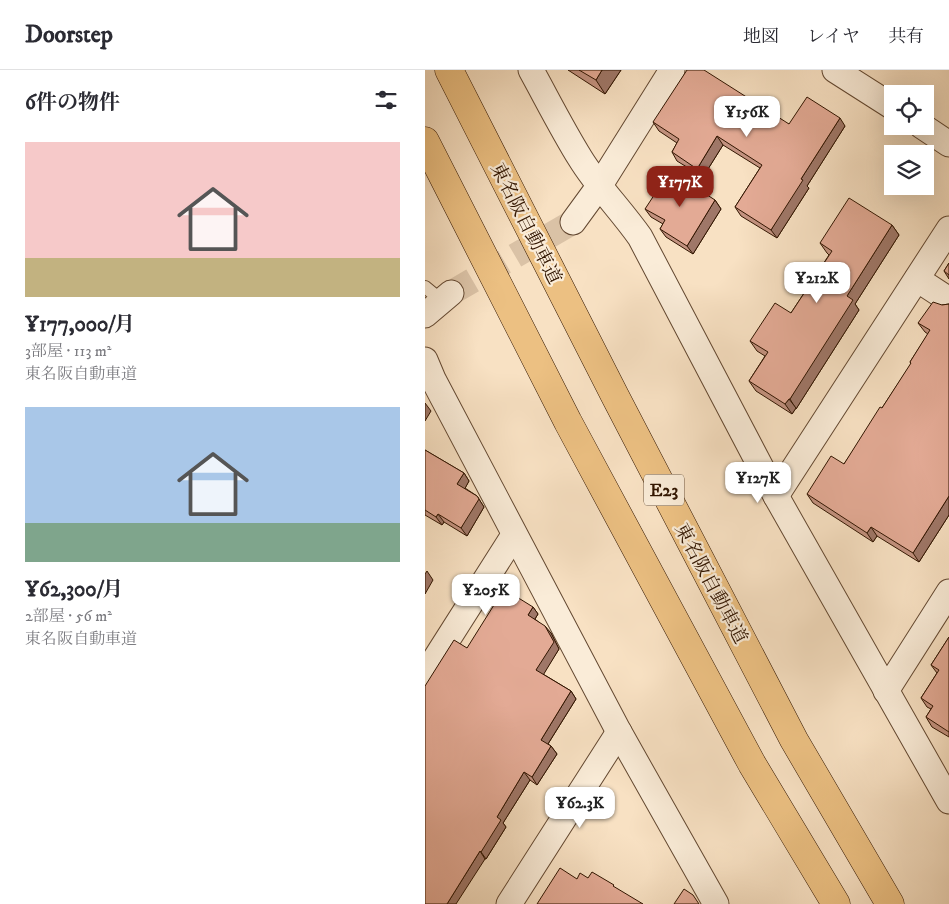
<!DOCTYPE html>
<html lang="ja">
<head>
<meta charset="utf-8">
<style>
  body { margin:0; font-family:"IM FELL DW Pica","Noto Serif JP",serif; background:#f2f2f3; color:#2b2b33; height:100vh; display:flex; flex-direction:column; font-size:19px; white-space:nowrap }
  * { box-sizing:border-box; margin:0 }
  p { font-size:16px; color:#7c7c81 }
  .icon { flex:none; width:28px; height:28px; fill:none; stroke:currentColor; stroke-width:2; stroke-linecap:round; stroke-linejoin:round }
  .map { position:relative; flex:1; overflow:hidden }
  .details { display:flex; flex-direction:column; background:#fff; width:425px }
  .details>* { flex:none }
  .tools { position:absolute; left:459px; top:15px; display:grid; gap:10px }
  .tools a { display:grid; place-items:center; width:50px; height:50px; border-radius:0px; background:#fff; box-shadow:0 5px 20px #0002; font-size:25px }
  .price { position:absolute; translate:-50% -42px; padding:0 11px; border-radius:10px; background:#fff; color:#222; font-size:16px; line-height:32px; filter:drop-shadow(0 1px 2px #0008) }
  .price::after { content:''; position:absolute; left:50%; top:30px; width:15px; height:11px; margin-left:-8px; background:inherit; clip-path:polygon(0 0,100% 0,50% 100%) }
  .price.current { background:#8f2418; color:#fff }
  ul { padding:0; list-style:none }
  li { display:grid; align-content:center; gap:10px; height:265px; padding:0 25px }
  li span { display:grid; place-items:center; height:155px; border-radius:0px; color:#555 }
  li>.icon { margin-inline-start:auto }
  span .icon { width:90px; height:90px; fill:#fffc; stroke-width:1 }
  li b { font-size:21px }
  h2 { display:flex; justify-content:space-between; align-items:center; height:60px; padding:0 25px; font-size:21px }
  header { display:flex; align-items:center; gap:30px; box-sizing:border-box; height:70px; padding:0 25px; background:#fff; border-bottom:1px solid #e1e1e2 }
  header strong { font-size:24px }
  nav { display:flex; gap:28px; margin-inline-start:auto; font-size:18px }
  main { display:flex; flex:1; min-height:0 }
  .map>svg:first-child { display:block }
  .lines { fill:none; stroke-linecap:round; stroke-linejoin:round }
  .minor-tunnel { stroke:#dac2a6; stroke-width:25; stroke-dasharray:25 12; stroke-linecap:butt }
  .service-casing { stroke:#634831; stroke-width:14 }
  .minor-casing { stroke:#634831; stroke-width:27 }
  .motorway-casing { stroke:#311500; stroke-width:29 }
  .service { stroke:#faecd8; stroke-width:12 }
  .minor { stroke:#faecd8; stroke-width:25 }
  .motorway { stroke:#ecc082; stroke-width:28 }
  .wall { fill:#c39280; stroke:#311500 }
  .shaded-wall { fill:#9f7768; stroke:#311500 }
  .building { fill:#e3aa95; stroke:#311500 }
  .labels { text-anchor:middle; stroke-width:4.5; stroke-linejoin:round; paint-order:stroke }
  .shield { fill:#faecd8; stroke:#6d5641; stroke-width:1 }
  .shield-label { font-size:18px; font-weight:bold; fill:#311500 }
  .street-label { font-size:19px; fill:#311500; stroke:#faecd8 }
</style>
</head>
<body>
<header>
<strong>Doorstep</strong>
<nav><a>地図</a><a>レイヤ</a><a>共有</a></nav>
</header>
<main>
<section class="details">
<h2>6件の物件<svg class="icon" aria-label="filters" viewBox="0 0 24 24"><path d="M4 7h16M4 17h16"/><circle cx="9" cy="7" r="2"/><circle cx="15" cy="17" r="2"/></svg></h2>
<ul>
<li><span style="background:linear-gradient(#f6c9c9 75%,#c2b280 0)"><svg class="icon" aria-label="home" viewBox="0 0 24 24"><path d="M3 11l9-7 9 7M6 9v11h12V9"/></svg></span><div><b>¥177,000/月</b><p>3部屋 · 113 m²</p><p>東名阪自動車道</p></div></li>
<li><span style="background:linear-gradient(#a9c7e8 75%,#7fa58c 0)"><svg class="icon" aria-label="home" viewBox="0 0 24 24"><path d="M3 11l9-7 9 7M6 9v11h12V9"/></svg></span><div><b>¥62,300/月</b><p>2部屋 · 56 m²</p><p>東名阪自動車道</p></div></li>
</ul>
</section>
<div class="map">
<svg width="524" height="834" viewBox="0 0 524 834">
  <rect width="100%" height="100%" fill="#f8e1c3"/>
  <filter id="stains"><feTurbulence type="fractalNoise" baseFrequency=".004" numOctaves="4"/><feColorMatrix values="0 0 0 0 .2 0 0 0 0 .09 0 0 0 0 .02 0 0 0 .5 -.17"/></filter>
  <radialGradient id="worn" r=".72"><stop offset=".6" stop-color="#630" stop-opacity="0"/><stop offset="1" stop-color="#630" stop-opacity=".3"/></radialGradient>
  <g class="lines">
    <path class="minor-tunnel" d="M26,223L148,152"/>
    <g class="service-casing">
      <path id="service" d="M0,217L17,231"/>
    </g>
    <g class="minor-casing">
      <g id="minor">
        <path d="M106,0C122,29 137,59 155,88C172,116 196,140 215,167L351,426L524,731"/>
        <path d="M410,0L468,37"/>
        <path d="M497,56L524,74"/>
        <path d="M148,152L175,115L247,0"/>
        <path d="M492,209L524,230"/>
        <path d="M0,245L26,223"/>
        <path d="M0,290L8,309L194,662L291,834"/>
        <path d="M351,426L524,159"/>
        <path d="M0,605L89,465"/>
        <path d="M461,621L524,522"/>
        <path d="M84,834L194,662"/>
      </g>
    </g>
    <g class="motorway-casing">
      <g id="motorway">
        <path d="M24,0L190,326L369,670L465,834"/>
        <path d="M0,71L143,352L327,694L411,834"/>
      </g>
    </g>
    <use href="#service" class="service"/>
    <use href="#minor" class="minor"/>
    <use href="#motorway" class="motorway"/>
  </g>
  <g class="wall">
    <path d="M143,0H196L180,24Z"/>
    <path d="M228,52L364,54L420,56L382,116L384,118L352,168L316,146L310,137L335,98L298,75L278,107L252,91L247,82L252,73L234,61Z"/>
    <path d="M290,130L296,139L268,184L241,167L235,159L238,154L226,147L220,139Z"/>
    <path d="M467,155L474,165L430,234L434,240L371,339V338L367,344L331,321L324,311L340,286L332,281L325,271L366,243L404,185L402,183L395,173Z"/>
    <path d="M524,193V209L519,201Z"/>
    <path d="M524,234V445L494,492L452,466L448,472L388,433L382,424L419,394L457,338L486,294L485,292L503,264L500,262L493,253L517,235Z"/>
    <path d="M0,380L39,403L44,411L40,418L52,426L59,437L42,466L19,452L17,455L0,445Z"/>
    <path d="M108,537L113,544L110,549L126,563L134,579L118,604L146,621L151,629L123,674L126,676L132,684L112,715L105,710L78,753L81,757L61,789H60L0,834V616L42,578Z"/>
    <path d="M524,567V667L507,657L501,647L506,639L502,637L496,628L512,603L506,595Z"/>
  </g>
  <g class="shaded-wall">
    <path d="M177,0H196L180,24L171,10Z"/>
    <path d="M415,48L420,56L382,116L384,118L352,168L346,160L376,109Z"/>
    <path d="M292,66L298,75L278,107L272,99Z"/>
    <path d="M290,130L296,139L268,184L262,176Z"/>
    <path d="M467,155L474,165L430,234L434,240L371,339L365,329L422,226Z"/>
    <path d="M364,329L371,338L367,344L360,334Z"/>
    <path d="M0,333L6,341L0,351Z"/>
    <path d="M39,403L44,411L38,422L32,414Z"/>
    <path d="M52,426L59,437L42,466L36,458Z"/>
    <path d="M524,426V445L494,492L488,483Z"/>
    <path d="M13,444L19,452L17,455L11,447Z"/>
    <path d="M446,457L452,466L448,472L442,463Z"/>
    <path d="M2,501L8,510L0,524V504Z"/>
    <path d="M108,537L113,544L108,552L103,545Z"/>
    <path d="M120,556L126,563L134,579L117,607L111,600Z"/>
    <path d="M146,621L151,629L121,677L116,670Z"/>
    <path d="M126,676L132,684L112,715L107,707Z"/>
    <path d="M99,702L105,710L78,753L81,757L61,789L56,782L72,747Z"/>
    <path d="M55,781L60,789L31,834H22Z"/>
  </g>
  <g class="building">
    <path d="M154,0H177L171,10Z"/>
    <path d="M262,0H279L364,54L382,27L415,48L376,109L378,110L346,160L310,137L337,95L292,66L272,99L247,82L254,69L228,52Z"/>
    <path d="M245,101L290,130L262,176L235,159L240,150L220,139Z"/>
    <path d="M424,128L467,155L422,226L428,230L365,329H364L360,334L324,311L343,282L325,271L350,233L366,243L407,181L395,173Z"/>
    <path d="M524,193V205L519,201Z"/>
    <path d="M508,232L517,235L524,234V426L488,483L446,457L442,463L382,424L406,386L419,394L455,337L457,338L486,293L485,292L505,260L493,253Z"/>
    <path d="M0,380L39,403L32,414L52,426L54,429L36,458L13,444L11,447L0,440Z"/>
    <path d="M79,519L108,537L103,545L120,556L129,572L111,600L146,621L116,670L126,676L107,707L99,702L72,747L76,750L56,782L55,781L22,834H0V616L29,570L42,578Z"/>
    <path d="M524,567V662L501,647L508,636L496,628L514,600L506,595Z"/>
    <path d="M135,798L152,809L155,803L163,808L167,802L189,815L188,816L218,834H112Z"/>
    <path d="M259,819L268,825L274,834H249Z"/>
  </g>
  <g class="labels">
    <rect class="shield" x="219" y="404.5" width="40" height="31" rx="4"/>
    <g class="shield-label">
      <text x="239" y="426">E23</text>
    </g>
    <g class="street-label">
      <text transform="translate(102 153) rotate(63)" y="7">東名阪自動車道</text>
      <text transform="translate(287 513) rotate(62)" y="7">東名阪自動車道</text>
    </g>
  </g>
  <rect width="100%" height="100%" filter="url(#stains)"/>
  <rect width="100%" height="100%" fill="url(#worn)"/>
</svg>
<div class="tools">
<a><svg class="icon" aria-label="locate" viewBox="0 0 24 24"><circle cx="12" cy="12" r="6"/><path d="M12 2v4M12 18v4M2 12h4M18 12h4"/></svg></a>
<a><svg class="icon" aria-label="layers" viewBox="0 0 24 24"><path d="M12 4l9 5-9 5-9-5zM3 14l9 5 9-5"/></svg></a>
</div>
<b class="price" style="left:322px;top:68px">¥156K</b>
<b class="price current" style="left:255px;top:138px">¥177K</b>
<b class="price" style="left:392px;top:234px">¥212K</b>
<b class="price" style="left:333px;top:434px">¥127K</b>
<b class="price" style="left:61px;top:546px">¥205K</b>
<b class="price" style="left:155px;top:759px">¥62.3K</b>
</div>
</main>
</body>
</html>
